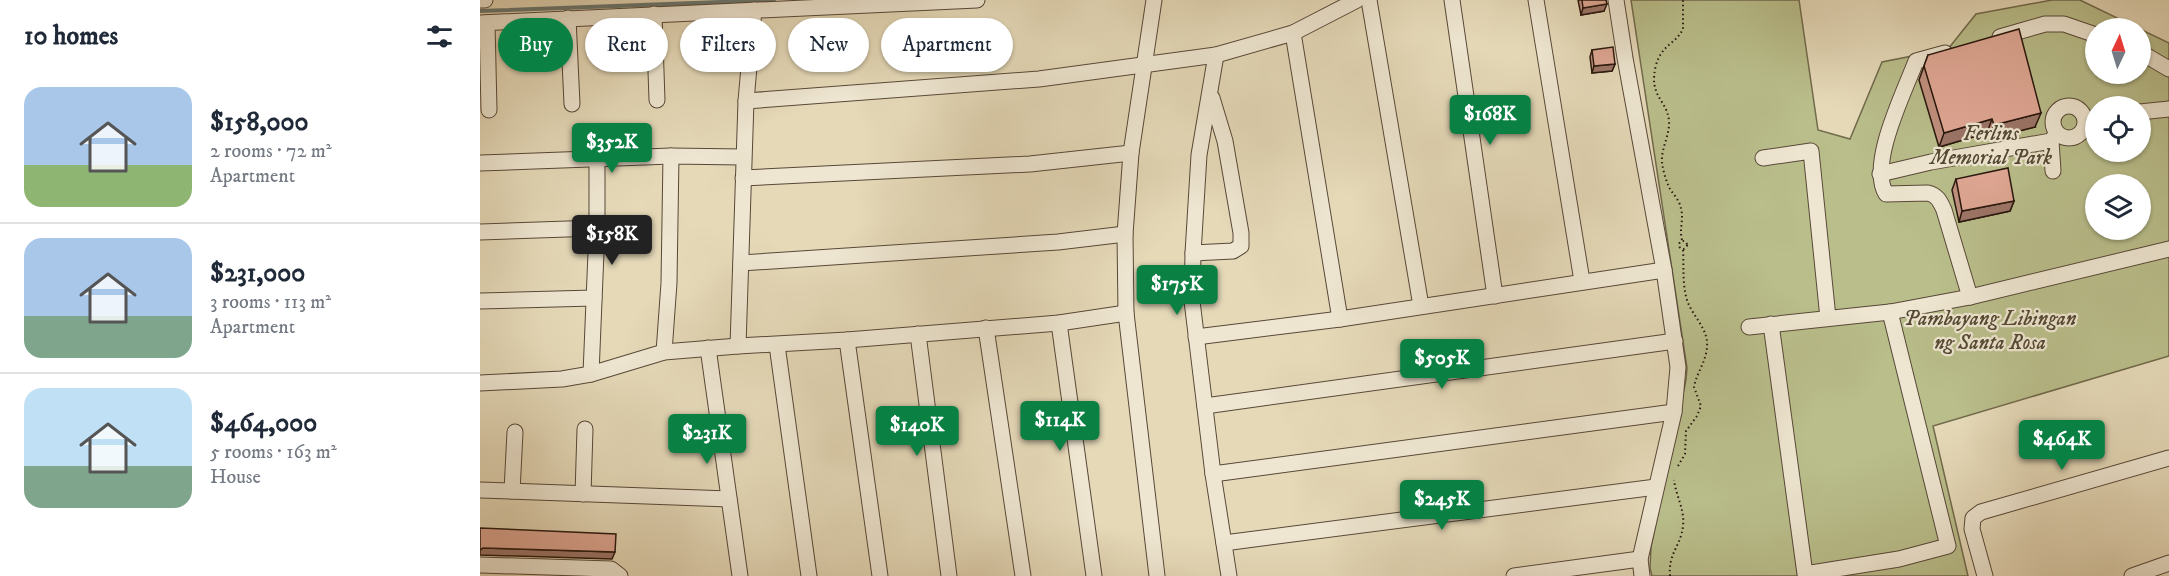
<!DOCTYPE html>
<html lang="en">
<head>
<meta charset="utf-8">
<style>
  body { margin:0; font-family:"IM FELL DW Pica",serif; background:#f6f6f7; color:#1f2937; height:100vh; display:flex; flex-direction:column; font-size:22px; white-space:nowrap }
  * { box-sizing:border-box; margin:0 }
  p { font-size:20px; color:#747a83 }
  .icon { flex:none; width:33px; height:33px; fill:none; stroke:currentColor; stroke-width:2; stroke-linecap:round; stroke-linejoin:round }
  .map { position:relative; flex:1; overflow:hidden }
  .sheet { display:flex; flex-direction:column; background:#fff; width:480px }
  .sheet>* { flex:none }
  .top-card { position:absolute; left:18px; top:18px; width:570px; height:54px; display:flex; gap:12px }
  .needle { width:39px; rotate:4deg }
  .fabs { position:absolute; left:1605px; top:18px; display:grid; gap:12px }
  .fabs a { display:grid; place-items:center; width:66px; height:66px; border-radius:50%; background:#fff; box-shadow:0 2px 4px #0004; font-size:30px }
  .price { position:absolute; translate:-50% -51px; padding:0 14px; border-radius:6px; background:#0b8043; color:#fff; font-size:20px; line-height:39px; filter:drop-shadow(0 2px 3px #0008) }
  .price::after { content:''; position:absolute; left:50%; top:36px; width:18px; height:14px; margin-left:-9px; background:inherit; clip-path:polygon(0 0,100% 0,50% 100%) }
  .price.active { background:#222; color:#fff }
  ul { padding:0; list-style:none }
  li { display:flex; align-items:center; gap:18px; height:150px; padding:0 24px }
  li+li { border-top:2px solid #e0e1e3 }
  li span { display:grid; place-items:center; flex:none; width:168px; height:120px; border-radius:18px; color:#555 }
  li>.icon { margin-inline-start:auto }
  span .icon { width:72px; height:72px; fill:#fffc; stroke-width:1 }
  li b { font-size:26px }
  h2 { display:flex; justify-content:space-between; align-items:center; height:72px; padding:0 24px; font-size:26px }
  .tag { padding:0 21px; border-radius:27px; background:#fff; box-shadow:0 2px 4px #0004; font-size:21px; line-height:54px }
  .tag.active { background:#0b8043; color:#fff }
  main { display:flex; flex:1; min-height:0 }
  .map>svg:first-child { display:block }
  .green { fill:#b9be8b; stroke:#716a4c; stroke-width:1.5; fill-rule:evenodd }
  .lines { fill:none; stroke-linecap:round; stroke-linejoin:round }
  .stream { stroke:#6a7871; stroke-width:4 }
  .minor-casing { stroke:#584838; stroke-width:17 }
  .path { stroke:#29170e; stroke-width:2; stroke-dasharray:1.5 3; stroke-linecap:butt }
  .minor { stroke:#eee6d1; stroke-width:15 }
  .wall { fill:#c0907f; stroke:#29170e; stroke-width:1.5 }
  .shaded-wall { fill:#9c7568; stroke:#29170e; stroke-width:1.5 }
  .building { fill:#dfa794; stroke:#29170e; stroke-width:1.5 }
  .labels { text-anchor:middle; stroke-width:4.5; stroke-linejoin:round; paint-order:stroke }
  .park-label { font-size:21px; font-style:italic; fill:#544934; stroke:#eee6d1 }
</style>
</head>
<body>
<main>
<section class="sheet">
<h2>10 homes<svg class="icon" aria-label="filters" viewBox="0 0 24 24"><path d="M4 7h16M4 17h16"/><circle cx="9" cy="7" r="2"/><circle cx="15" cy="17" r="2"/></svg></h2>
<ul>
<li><span style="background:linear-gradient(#a9c7e8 65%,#8fb573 0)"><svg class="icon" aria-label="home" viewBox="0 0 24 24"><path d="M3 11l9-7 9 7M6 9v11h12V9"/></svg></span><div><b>$158,000</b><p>2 rooms · 72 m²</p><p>Apartment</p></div></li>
<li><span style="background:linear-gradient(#a9c7e8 65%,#7fa58c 0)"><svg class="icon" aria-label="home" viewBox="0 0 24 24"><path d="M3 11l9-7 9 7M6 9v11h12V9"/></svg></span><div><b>$231,000</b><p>3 rooms · 113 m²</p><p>Apartment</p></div></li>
<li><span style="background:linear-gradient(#bfe0f5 65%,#7fa58c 0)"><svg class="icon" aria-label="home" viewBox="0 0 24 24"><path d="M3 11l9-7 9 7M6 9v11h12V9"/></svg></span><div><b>$464,000</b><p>5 rooms · 163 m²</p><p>House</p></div></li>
</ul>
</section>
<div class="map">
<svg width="1689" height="576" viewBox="0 0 1689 576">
  <rect width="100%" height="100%" fill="#e5d9b8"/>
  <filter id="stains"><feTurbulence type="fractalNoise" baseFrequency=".00333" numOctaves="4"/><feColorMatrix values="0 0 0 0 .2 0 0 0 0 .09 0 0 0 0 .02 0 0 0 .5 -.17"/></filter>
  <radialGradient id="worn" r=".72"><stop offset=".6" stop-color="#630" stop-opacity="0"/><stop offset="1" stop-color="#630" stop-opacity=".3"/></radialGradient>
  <path class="green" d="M1151,0H1319L1338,130L1370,139L1402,62L1468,49L1496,14L1572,0H1600L1689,43V356L1453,426L1488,576H1172L1170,568L1171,547L1206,380L1207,368ZM1616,28H1660V74H1616ZM1616,106H1660V152H1616ZM1616,184H1660V230H1616Z"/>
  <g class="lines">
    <path class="stream" d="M0,11L294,0"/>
    <g class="minor-casing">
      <g id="minor">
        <path d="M0,0H5"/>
        <path d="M674,0L651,153L645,234L646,313L677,576"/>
        <path d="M889,0L941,306"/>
        <path d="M972,0L1015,296"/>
        <path d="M1056,0L1102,281"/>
        <path d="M1136,0L1145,58L1184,270L1198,367L1194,412L1160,559L1162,576"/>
        <path d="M174,14L177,100"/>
        <path d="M88,18L92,104"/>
        <path d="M0,23L497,0"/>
        <path d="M7,23L9,110"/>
        <path d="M813,33L860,319"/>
        <path d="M1520,37L1565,24H1584L1616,35"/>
        <path d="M1660,52L1689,69"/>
        <path d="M1465,53L1436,61C1424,93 1388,164 1406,194L1448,193C1457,195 1460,201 1464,210L1490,297"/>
        <path d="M736,55L719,155L713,253L712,301L733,474L749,576"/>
        <path d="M266,101L559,79L736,55L813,33L877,0"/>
        <circle cx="1589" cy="122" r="16"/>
        <path d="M1660,112L1689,109"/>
        <path d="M1571,141L1573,171"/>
        <path d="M1283,158L1331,151L1348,318"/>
        <path d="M0,163L191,156L263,157"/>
        <path d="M1400,174L1451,162L1571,141L1577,133"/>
        <path d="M263,178L550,164L651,153"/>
        <path d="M0,232L117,228"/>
        <path d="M713,253L753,251L761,246V233L745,141L732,98"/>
        <path d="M261,263L578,242L645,234"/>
        <path d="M0,301L114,298"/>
        <path d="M579,323L614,576"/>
        <path d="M1291,324L1325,574L1419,559L1468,546L1410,312"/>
        <path d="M1269,327L1410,312L1490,297L1689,249"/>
        <path d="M506,328L543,576"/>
        <path d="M438,334L469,576"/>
        <path d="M716,337L860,319L1184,270"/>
        <path d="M367,340L400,576"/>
        <path d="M297,345L329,576"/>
        <path d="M258,346L266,101L274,10"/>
        <path d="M228,348L260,576"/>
        <path d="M184,352L189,283L191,156"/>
        <path d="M111,374L117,228V158"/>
        <path d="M0,383L82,379L111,374L184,352L258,346L367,340L579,323L646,313"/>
        <path d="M725,406L1195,341"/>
        <path d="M733,474L1194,412"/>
        <path d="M0,490L249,499"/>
        <path d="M32,491L35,432"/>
        <path d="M103,494L105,429"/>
        <path d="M744,543L1176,487"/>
        <path d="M0,565L131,569L140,576"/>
        <path d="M1034,576L1160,559"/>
        <path d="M1505,576L1492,529L1493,518L1501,512L1689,458"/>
        <path d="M1652,576L1689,563"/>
      </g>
    </g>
    <g class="path">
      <path d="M1202,240C1199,229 1204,219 1201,209C1200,201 1194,195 1190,189C1186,181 1183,171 1182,162C1181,148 1190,135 1189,121C1187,99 1168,97 1176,65C1182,44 1196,44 1203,29V0"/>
      <circle cx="1203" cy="245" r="4"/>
      <path d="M1198,466L1205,454L1206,431L1217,416L1221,406L1214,387C1217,371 1228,360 1227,342C1226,327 1212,315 1207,300C1202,283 1204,266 1203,249"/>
      <path d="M1190,576C1188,553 1201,546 1203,526C1205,510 1196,496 1194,480"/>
    </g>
    <use href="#minor" class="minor"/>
  </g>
  <g class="wall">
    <path d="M1098,0H1126L1124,11L1101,15Z"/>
    <path d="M1112,50L1135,64L1132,71L1112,73L1110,57Z"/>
    <path d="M1448,55L1555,127L1508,139L1507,133L1459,147L1439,80Z"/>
    <path d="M1476,179L1534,201L1530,211L1479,222L1472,190Z"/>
  </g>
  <g class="shaded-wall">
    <path d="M1127,4L1124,11L1101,15L1103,8Z"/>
    <path d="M1135,64L1132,71L1112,73L1114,66Z"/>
    <path d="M1561,113L1555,127L1508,139L1514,125Z"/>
    <path d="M1512,119L1507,133L1459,147L1464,133Z"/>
    <path d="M1534,201L1530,211L1479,222L1482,211Z"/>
    <path d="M3,548L135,552L132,559L0,555V550Z"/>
  </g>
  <g class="building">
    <path d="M1102,0H1126L1127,4L1103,8Z"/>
    <path d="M1539,29L1561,113L1514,125L1512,119L1464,133L1444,66L1448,55Z"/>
    <path d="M1133,47L1135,64L1114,66L1112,50Z"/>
    <path d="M1528,168L1534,201L1482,211L1476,179Z"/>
    <path d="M0,528L136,534L135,552L3,548L0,550Z"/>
  </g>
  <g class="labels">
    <g class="park-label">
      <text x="1511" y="140">Ferlins<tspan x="1511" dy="24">Memorial Park</tspan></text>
      <text x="1510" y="325">Pambayang Libingan<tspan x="1510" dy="24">ng Santa Rosa</tspan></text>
    </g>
  </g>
  <rect width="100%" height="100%" filter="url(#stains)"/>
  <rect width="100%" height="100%" fill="url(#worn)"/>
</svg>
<div class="fabs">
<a><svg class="needle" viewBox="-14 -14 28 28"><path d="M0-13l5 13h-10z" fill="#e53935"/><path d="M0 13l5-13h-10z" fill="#747a83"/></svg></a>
<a><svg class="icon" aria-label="locate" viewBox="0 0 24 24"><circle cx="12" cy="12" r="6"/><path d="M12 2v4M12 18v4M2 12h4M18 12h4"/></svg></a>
<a><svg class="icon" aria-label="layers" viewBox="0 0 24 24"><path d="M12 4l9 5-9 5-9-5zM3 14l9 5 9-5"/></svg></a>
</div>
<b class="price" style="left:1010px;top:146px">$168K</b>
<b class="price" style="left:132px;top:174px">$352K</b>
<b class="price active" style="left:132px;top:266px">$158K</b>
<b class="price" style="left:697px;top:316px">$175K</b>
<b class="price" style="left:962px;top:390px">$505K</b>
<b class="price" style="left:580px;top:452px">$114K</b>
<b class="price" style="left:437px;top:457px">$140K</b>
<b class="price" style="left:227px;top:465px">$231K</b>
<b class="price" style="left:1582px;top:471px">$464K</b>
<b class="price" style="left:962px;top:531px">$245K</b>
<div class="top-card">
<a class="tag active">Buy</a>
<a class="tag">Rent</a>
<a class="tag">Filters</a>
<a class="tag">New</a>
<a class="tag">Apartment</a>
</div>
</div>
</main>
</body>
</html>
